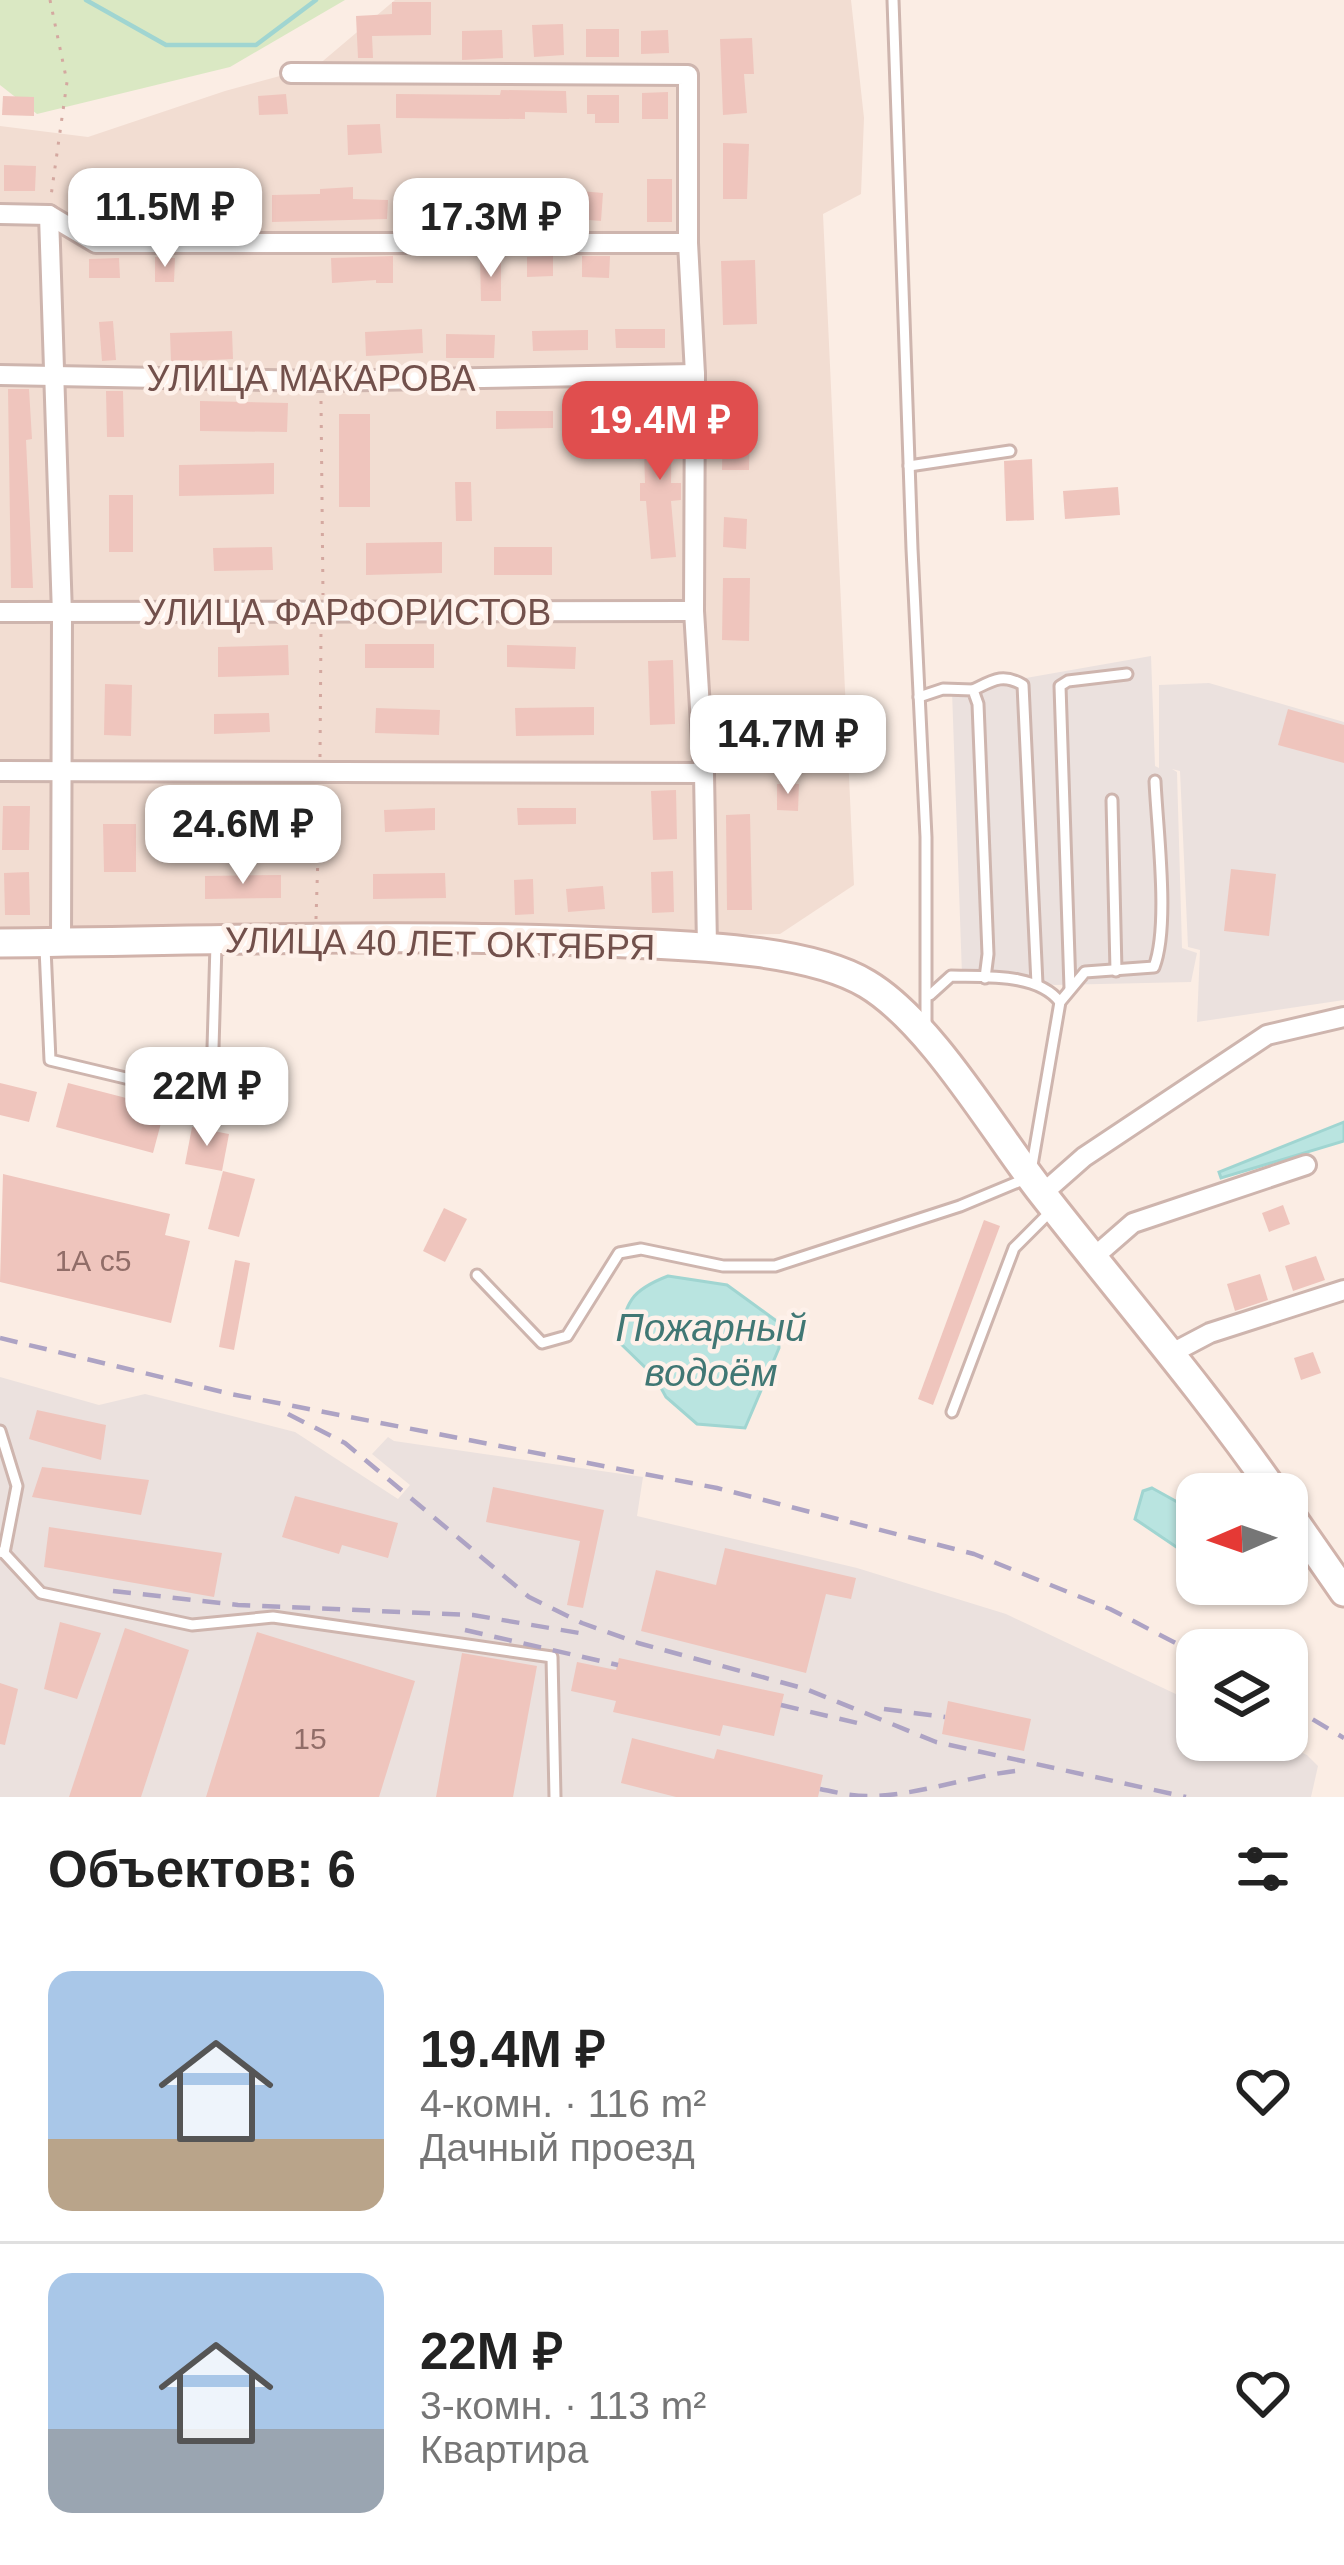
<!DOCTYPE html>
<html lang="ru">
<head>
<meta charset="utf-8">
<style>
  body { margin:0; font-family:Arial,sans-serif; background:#f6f6f6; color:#222; height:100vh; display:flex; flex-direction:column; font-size:45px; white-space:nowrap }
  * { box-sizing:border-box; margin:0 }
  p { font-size:39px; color:#767676 }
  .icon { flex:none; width:66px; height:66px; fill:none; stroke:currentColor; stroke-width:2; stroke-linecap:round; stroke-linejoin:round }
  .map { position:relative; height:1797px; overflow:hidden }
  .details { display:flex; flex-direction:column; background:#fff; flex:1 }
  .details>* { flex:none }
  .needle { width:78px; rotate:268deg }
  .buttons { position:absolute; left:1176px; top:1473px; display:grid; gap:24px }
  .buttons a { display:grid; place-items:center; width:132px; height:132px; border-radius:24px; background:#fff; box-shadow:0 3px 9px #0004; font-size:60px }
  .price { position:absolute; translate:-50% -102px; padding:0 27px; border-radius:24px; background:#fff; color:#222; font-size:39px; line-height:78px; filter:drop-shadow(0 3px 6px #0008) }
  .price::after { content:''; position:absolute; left:50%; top:72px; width:36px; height:27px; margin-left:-18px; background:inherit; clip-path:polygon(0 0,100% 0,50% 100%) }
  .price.current { background:#e04e4e; color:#fff }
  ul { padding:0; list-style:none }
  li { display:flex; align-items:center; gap:36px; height:300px; padding:0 48px }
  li+li { border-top:3px solid #e0e0e0 }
  li span { display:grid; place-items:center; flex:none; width:336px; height:240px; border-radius:24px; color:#555 }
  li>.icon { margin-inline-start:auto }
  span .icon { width:144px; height:144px; fill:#fffc; stroke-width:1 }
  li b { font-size:51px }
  h2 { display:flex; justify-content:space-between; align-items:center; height:144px; padding:0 48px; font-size:51px }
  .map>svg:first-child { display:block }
  .residential { fill:#f2ddd2 }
  .industrial { fill:#ebe1de }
  .green { fill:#dae8c3 }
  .water { fill:#b9e4e0; stroke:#a0d5d1; stroke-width:3 }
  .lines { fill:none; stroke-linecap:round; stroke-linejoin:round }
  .stream { stroke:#a0d5d1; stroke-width:4.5 }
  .building { fill:#efc5bd }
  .lane-casing { stroke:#ceb5ae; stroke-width:15 }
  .street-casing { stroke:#ceb5ae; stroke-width:24 }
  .secondary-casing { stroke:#d1b3ab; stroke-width:33 }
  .path { stroke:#d4a8a0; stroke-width:3; stroke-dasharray:3 9; stroke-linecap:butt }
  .lane { stroke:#fff; stroke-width:9 }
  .street { stroke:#fff; stroke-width:18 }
  .secondary { stroke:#fff; stroke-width:27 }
  .rail { stroke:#ada3c4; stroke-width:4.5; stroke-dasharray:18 12; stroke-linecap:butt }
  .labels { text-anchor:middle; stroke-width:9; stroke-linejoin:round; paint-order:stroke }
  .number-label { font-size:30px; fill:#916d68 }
  .street-label { font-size:36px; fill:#72504b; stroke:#fef1ea }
  .water-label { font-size:39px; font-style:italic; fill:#407774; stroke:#fef1ea }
</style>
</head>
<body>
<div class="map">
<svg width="1344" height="1797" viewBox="0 0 1344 1797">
  <rect width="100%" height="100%" fill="#fbede4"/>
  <path class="residential" d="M395,0H851L864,118L861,194L823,214L854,885L780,934L0,942V126L88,137L225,91L317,66Z"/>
  <g class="industrial">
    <path d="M1151,656L1155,766L1159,768V685L1209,683L1344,722V1000L1197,1022L1200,950L1188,947L1180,771L1172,769L1177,772L1182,948L1197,953L1191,982L1055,985L962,975L952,691Z"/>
    <path d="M0,1377L99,1405L145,1394L295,1432L398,1499L410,1485L372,1454L388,1437L394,1441L643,1477L637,1516L857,1568L1006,1614L1197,1704V1740H1275L1307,1755L1318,1766L1311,1797H0Z"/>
  </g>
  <path class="green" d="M0,0H345L230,67L37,114L0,85Z"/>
  <g class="water">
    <path d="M1344,1122V1141L1221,1178L1219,1172Z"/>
    <path d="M668,1276L727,1285L778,1322L779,1348L745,1428L697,1424L666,1397L655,1377L618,1341C627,1302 629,1291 668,1276Z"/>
    <path d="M1152,1488L1197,1513V1561L1135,1519L1143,1491Z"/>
  </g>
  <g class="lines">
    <path class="stream" d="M86,0L166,45H256L316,0"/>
  </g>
  <g class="building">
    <path d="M392,2H431V35L372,36L373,58H358L356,16L392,14Z"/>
    <path d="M563,24L564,55L534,57L532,25Z"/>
    <rect x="586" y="29" width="33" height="28"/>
    <path d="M502,30L503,58L462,60V31Z"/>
    <path d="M668,30L669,53L641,54V31Z"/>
    <path d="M752,38L754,74H744L747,113L723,115L720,39Z"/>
    <path d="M501,90L566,91L567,113L525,112V119L396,118V94L500,95Z"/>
    <path d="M668,92V119H642V93Z"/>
    <path d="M286,94L288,114L259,115L258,96Z"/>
    <path d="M587,95H619V123H595V114H587Z"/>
    <path d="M3,96L34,97V116L2,115Z"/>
    <path d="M380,124L382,153L348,155L347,125Z"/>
    <path d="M723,143L749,144L747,199H723Z"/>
    <path d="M4,165L36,166L35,191H4Z"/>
    <rect x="647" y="179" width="25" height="43"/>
    <path d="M353,187V199L388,200L387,219L272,222V195L320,194V189Z"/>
    <rect x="481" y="189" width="18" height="31"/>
    <path d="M525,190L550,191L549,219L525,218Z"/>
    <path d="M580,191L603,193L601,221L577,219Z"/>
    <path d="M240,196V222H155V200Z"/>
    <path d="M132,198L134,218L107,220L106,200Z"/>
    <path d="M393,256V283H376V280L332,283L331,258Z"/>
    <path d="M553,256V276L527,277V257Z"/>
    <path d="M582,256H610L609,278L582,277Z"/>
    <path d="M155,257L175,258L174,282H155Z"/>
    <path d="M119,258L120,278H89V259Z"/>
    <path d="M480,259H501V301H481Z"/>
    <path d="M755,260L757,324L723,325L721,261Z"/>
    <path d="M113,321L116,360L102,361L99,322Z"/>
    <path d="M422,329L423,353L366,356L365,332Z"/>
    <path d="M615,329H665V348H616Z"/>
    <path d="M588,330V350L533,351L532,331Z"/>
    <path d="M232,331L233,359L171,362L170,333Z"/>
    <path d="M446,334L495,335L494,358H446Z"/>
    <path d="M8,389H29L32,439L26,440L33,588H11Z"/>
    <path d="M106,391H123L124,437H107Z"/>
    <path d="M652,400H672L671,483H681V500L671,501L676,557L651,559L646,501H640V483H645L644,449H651Z"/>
    <path d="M200,401L288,403L287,432L200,431Z"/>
    <path d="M496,411H553V428L496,429Z"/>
    <rect x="339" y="414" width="31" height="93"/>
    <path d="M723,422H750L749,470H722Z"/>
    <path d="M1032,459L1034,520L1006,521L1004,461Z"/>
    <path d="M274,463V494L179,496V465Z"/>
    <path d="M455,482H471L472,521H456Z"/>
    <path d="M1118,487L1120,515L1065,519L1063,491Z"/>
    <rect x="109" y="495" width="24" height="57"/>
    <path d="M724,517L747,519L746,549L723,547Z"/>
    <path d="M442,542V573L366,575V543Z"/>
    <path d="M272,547L273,570L214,571L213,548Z"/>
    <rect x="494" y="547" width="58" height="28"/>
    <path d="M723,578H750L749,641L722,640Z"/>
    <rect x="365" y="644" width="69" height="24"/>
    <path d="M288,645L289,675L218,677V647Z"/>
    <path d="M507,645L576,647L575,669L507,667Z"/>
    <path d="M673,660L675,724L650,725L648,661Z"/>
    <path d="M105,684L132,685L131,736L104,735Z"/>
    <path d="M594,707V735L516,736L515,708Z"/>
    <path d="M376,708L440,710L439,735L375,733Z"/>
    <path d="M1288,709L1344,725V763L1278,745Z"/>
    <path d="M269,713L270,732L214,734V714Z"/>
    <path d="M777,784H799L798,811L777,810Z"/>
    <path d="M676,790L677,839L653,840L651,791Z"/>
    <path d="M3,806H30L29,850H2Z"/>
    <path d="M435,808V830L385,832L384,810Z"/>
    <path d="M517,808H576V824L518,825Z"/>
    <path d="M212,809L274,810V830L212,829Z"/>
    <path d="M750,814L752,910H727L726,815Z"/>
    <path d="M103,824H136V872H104Z"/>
    <path d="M1231,869L1276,874L1269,936L1224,931Z"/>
    <path d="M673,871L674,912L652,913L651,872Z"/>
    <path d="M29,872L30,915H5L4,873Z"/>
    <path d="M445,873L446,898L373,899V874Z"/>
    <path d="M281,875V898L205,899V876Z"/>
    <path d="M533,879L534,914L515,915L514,880Z"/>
    <path d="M603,886L605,909L568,912L566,889Z"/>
    <path d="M0,1083L37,1092L29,1122L0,1115Z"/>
    <path d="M68,1083L165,1108L153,1153L56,1127Z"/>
    <path d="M192,1127L229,1134L222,1171L185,1164Z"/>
    <path d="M223,1171L255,1179L239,1237L208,1229Z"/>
    <path d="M3,1174L170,1214L165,1235L190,1241L171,1323L0,1282Z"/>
    <path d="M1283,1205L1290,1224L1269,1232L1262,1213Z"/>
    <path d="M444,1208L467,1219L445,1262L423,1251Z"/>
    <path d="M984,1220L1000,1226L933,1405L918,1399Z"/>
    <path d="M1316,1256L1325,1280L1293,1291L1285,1266Z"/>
    <path d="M235,1260L250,1263L234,1350L219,1347Z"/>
    <path d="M1260,1274L1268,1300L1235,1311L1227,1284Z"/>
    <path d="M1313,1352L1321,1373L1301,1380L1294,1358Z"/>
    <path d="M37,1410L106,1425L101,1460L29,1439Z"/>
    <path d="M42,1467L149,1480L141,1515L32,1497Z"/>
    <path d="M493,1487L604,1510L583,1608L567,1605L580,1541L486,1522Z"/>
    <path d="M295,1496L398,1523L388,1558L342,1545L339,1554L282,1537Z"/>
    <path d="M49,1527L222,1553L214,1597L44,1567Z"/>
    <path d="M725,1548L856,1578L851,1599L826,1594L806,1673L641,1631L656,1570L716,1585Z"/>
    <path d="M60,1622L101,1633L77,1699L44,1689Z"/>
    <path d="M125,1628L189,1650L141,1797H69Z"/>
    <path d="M257,1632L415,1681L379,1797H206Z"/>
    <path d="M462,1653L537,1666L513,1797H436Z"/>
    <path d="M619,1658L784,1694L774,1736L723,1725L720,1736L613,1712L616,1701L571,1691L577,1662L616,1670Z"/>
    <path d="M0,1683L18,1689L5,1745L0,1744Z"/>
    <path d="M948,1701L1031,1719L1024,1751L942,1734Z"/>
    <path d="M632,1738L714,1759L717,1749L823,1775L818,1797H676L621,1783Z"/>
  </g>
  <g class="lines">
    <g class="lane-casing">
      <g id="lane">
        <path d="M893,0L912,549L926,837V1026"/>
        <path d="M909,466L1010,451"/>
        <path d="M973,690C993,680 1003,673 1023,685L1037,984"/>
        <path d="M919,697L943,689L973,690L978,704L988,954L985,978"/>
        <path d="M1112,800L1116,971"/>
        <path d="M45,948L50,1060L180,1091L202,1083L213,1048L216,944"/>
        <path d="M1070,988L1060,686L1068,681L1127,674"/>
        <path d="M930,995L951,976C985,977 1038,973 1060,1002"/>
        <path d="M477,1275L542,1343L567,1336L619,1253L641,1249L723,1266H775L960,1206L1030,1177L1060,1002L1085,972L1154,967C1170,926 1157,828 1155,781"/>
        <path d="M952,1412L1014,1248L1052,1210"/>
        <path d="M0,1431L17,1486L4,1553L0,1552"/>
        <path d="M4,1553L41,1593L192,1625L273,1617L552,1657L555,1797"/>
      </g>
    </g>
    <g class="street-casing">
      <g id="street">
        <path d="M291,73L688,75V243L695,374L694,611L704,773L707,947"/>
        <path d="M0,214L49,215L96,243H688"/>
        <path d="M49,215L62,615L61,943"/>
        <path d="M0,375L318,381L695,374"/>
        <path d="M0,612L694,611"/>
        <path d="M0,771L704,773"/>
        <path d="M1042,1194L1084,1157L1267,1035L1344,1017"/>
        <path d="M1094,1257L1133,1223L1306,1165"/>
        <path d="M1172,1353L1210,1333L1344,1290"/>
      </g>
    </g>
    <g class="secondary-casing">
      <g id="secondary">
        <path d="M0,943C209,941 418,932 627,943C695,946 809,949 867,984C932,1023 994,1132 1042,1193C1120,1293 1203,1389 1276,1494"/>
        <path d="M1287,1510L1344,1592"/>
      </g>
    </g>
    <g class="path">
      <path d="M50,0L67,82L51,196"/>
      <path d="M321,401L323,595"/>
      <path d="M320,757L321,629"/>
      <path d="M316,919L320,790"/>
    </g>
    <use href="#lane" class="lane"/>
    <use href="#street" class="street"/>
    <use href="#secondary" class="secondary"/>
    <g class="rail">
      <path d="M0,1338L231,1394L717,1488L974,1554L1110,1609L1197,1654"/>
      <path d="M288,1414L345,1443L529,1597L582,1623L638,1643L806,1689L936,1742L1186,1797"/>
      <path d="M113,1591L238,1605L473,1615L585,1634"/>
      <path d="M465,1630L618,1665"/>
      <path d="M1287,1704L1344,1738"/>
      <path d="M781,1705L866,1725"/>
      <path d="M884,1709L945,1717"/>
      <path d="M820,1789C835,1792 851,1796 867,1796C921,1796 972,1774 1026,1770"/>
    </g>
  </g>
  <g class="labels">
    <g class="number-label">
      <text x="93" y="1271">1А с5</text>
      <text x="310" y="1749">15</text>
    </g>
    <g class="street-label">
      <text x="311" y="391">УЛИЦА МАКАРОВА</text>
      <text x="347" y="625">УЛИЦА ФАРФОРИСТОВ</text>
      <text transform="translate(440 943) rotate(1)" y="13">УЛИЦА 40 ЛЕТ ОКТЯБРЯ</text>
    </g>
    <g class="water-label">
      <text x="711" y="1341">Пожарный<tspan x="711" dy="45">водоём</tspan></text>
    </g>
  </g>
</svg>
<div class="buttons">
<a><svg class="needle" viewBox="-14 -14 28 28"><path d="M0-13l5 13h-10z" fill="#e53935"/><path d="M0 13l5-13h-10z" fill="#767676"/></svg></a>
<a><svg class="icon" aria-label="layers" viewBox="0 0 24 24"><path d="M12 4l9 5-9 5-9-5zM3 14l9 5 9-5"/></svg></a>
</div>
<b class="price" style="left:165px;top:270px">11.5M ₽</b>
<b class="price" style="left:491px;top:280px">17.3M ₽</b>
<b class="price current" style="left:660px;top:483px">19.4M ₽</b>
<b class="price" style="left:788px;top:797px">14.7M ₽</b>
<b class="price" style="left:243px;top:887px">24.6M ₽</b>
<b class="price" style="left:207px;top:1149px">22M ₽</b>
</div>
<section class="details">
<h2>Объектов: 6<svg class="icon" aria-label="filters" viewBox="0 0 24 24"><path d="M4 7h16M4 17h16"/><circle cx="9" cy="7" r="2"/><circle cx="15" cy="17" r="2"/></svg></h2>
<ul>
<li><span style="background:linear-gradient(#a9c7e8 70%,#b9a48a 0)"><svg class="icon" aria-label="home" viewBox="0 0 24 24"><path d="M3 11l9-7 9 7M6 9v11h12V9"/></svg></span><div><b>19.4M ₽</b><p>4-комн. · 116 m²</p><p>Дачный проезд</p></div><svg class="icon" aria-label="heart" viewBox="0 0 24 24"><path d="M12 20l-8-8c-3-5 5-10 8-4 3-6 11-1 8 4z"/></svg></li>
<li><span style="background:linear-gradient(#a9c7e8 65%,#9aa5b1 0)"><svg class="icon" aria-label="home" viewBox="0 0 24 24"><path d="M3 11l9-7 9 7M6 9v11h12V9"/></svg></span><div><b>22M ₽</b><p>3-комн. · 113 m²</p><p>Квартира</p></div><svg class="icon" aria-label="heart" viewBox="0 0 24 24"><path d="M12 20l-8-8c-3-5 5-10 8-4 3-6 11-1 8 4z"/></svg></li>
</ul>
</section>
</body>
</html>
